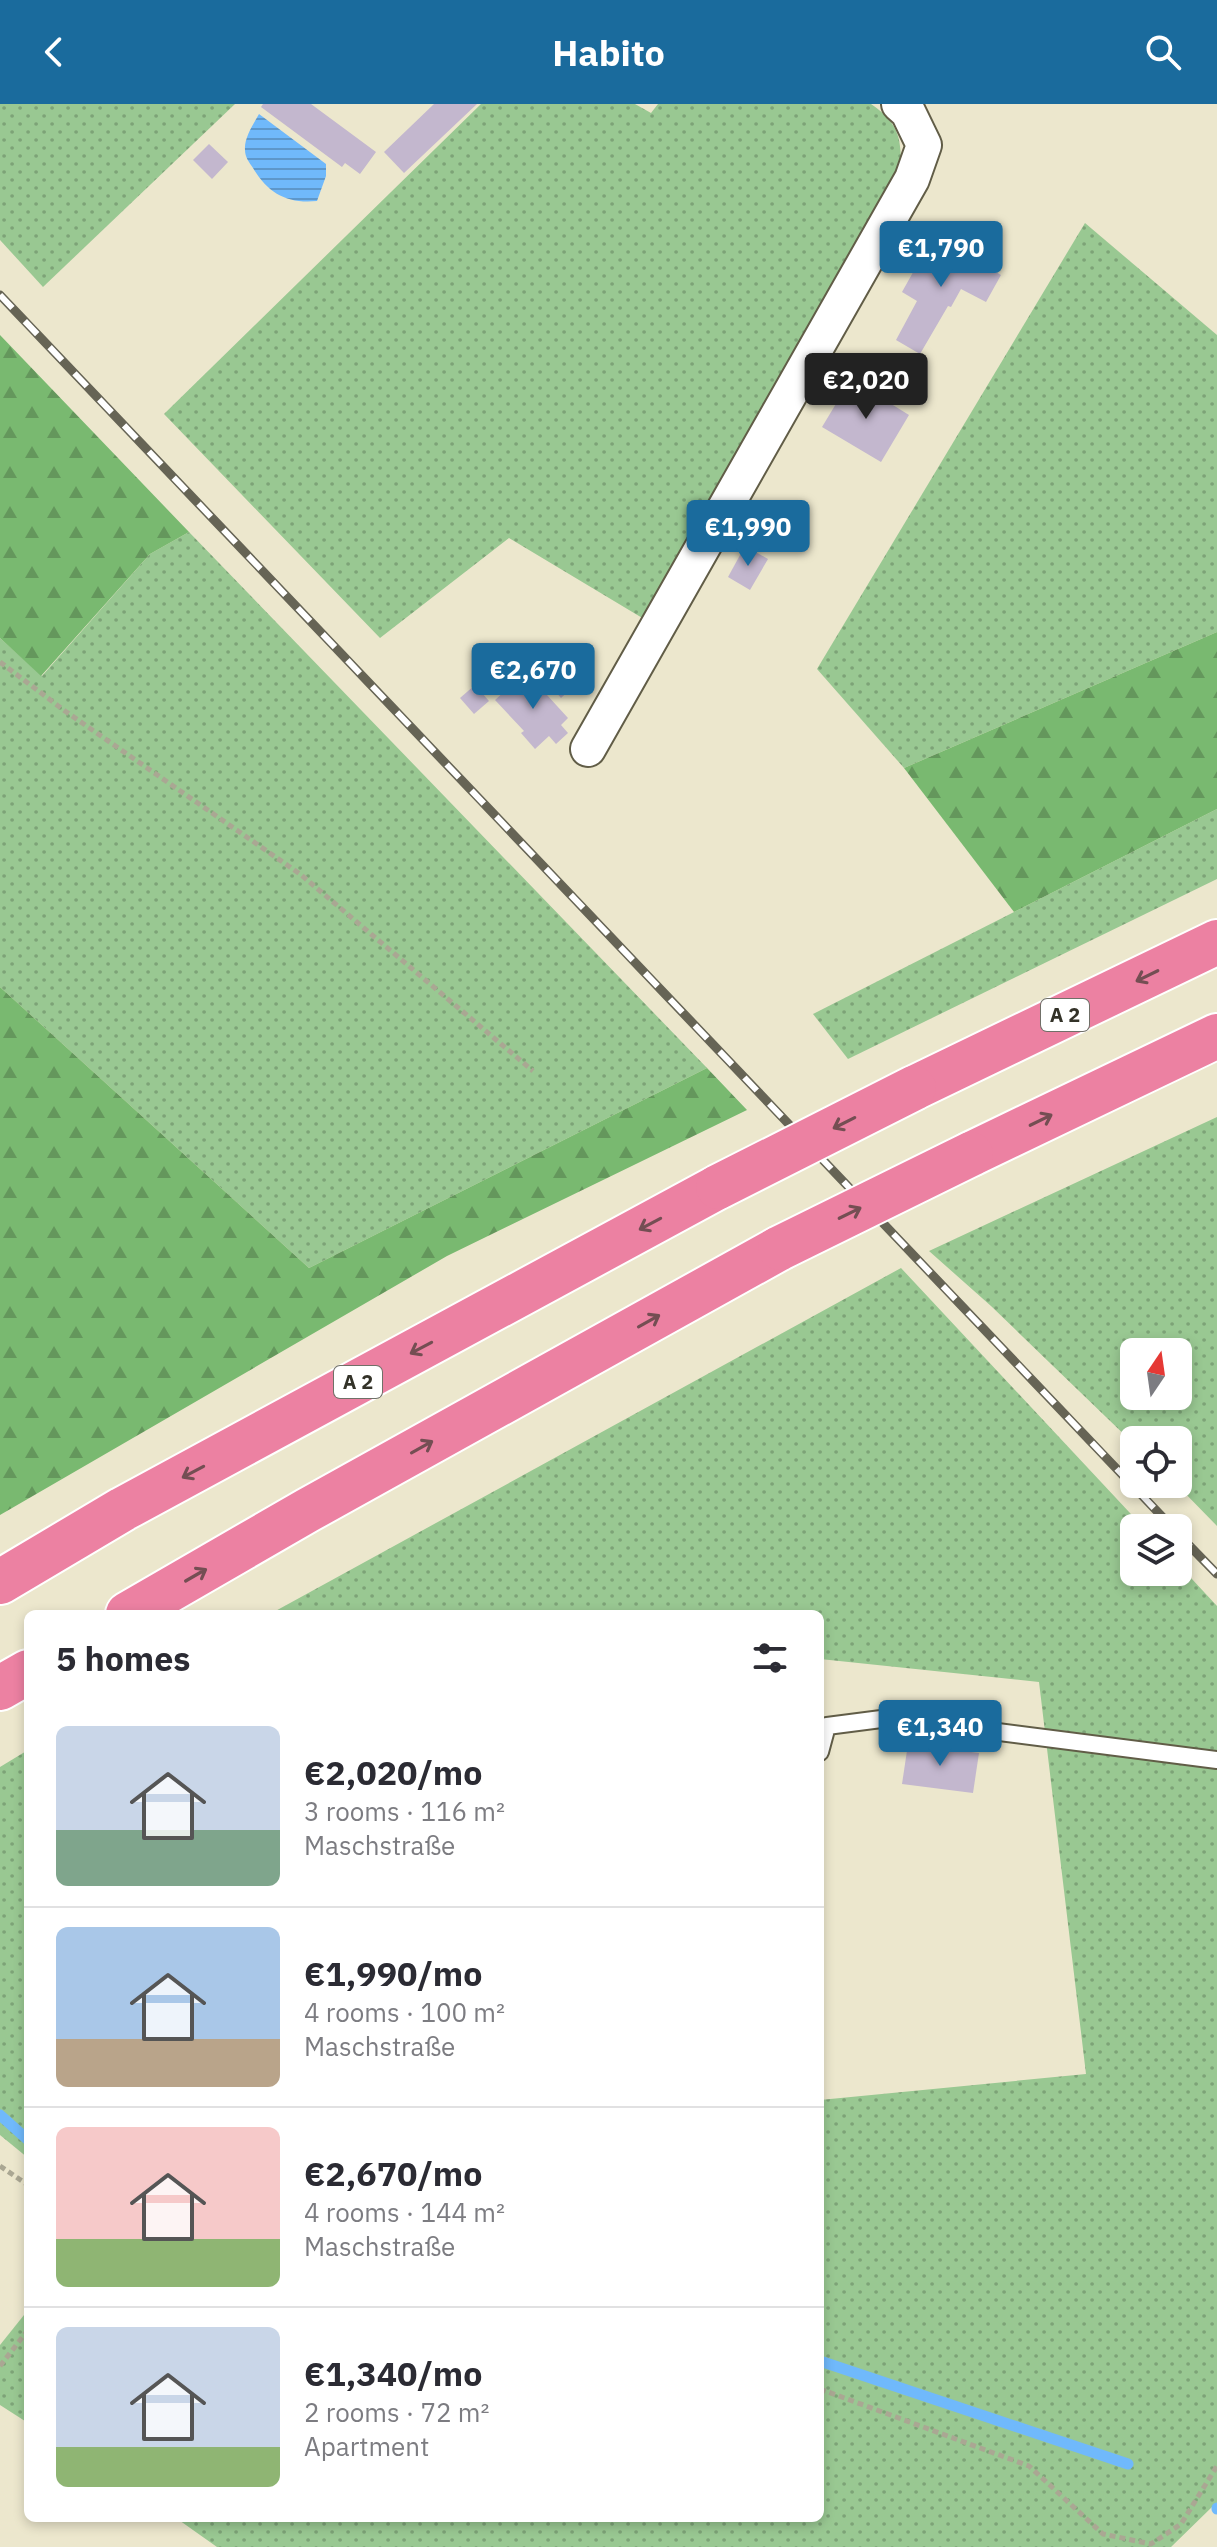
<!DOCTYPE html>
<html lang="en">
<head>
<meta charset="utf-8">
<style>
  body { margin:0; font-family:"IBM Plex Sans",sans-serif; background:#f2f2f3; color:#2b2b33; height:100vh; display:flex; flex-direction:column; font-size:30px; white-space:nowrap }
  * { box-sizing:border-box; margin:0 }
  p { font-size:26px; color:#7c7c81 }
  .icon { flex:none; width:44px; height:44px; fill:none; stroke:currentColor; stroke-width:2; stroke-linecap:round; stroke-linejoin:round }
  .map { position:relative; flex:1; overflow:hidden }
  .side { position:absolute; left:24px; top:1506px; width:800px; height:912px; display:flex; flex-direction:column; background:#fff; border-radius:12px; box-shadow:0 4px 12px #0003 }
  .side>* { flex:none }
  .needle { width:52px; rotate:13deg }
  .buttons { position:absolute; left:1120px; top:1234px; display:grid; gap:16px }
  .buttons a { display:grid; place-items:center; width:72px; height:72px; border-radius:12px; background:#fff; box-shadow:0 4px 12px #0003; font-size:40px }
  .price { position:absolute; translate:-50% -68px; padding:0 18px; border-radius:8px; background:#1a6b9d; color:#fff; font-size:26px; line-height:52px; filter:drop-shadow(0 2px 4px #0008) }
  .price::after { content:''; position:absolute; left:50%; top:48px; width:24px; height:18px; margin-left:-12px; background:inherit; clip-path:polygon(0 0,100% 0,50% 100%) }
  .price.selected { background:#222; color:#fff }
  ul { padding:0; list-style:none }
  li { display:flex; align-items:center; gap:24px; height:200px; padding:0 32px }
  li+li { border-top:2px solid #e1e1e2 }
  li span { display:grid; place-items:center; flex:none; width:224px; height:160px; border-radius:12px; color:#555 }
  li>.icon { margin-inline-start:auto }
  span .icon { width:96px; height:96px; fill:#fffc; stroke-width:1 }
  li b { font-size:34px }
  h2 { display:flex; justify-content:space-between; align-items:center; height:96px; padding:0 32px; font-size:34px }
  header { display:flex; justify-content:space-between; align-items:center; height:104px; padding:0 32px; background:#1a6b9d; color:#fff; font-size:36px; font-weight:800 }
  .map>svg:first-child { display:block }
  .grass { fill:url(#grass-dots); fill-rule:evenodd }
  .forest { fill:url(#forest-firs) }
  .water { fill:url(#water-rules) }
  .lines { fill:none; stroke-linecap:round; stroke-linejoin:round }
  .stream { stroke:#70b9fb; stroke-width:11 }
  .building { fill:#c3b7ce }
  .service-casing { stroke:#615d47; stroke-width:20 }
  .minor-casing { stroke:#615d47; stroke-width:38 }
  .motorway-casing { stroke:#fff; stroke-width:48 }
  .path { stroke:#aaa793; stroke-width:5; stroke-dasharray:6 4; stroke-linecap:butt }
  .service { stroke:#fff; stroke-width:16 }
  .minor { stroke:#fff; stroke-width:34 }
  .motorway { stroke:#ec81a2; stroke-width:44 }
  .rail-casing { stroke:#666455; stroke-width:9 }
  .rail { stroke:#fff; stroke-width:6; stroke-dasharray:18; stroke-linecap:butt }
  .motorway-bridge-casing { stroke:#fff; stroke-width:48; stroke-linecap:butt }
  .motorway-bridge { stroke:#ec81a2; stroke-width:44 }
  .oneway { stroke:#744e53 }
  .labels { text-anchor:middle; stroke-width:8; stroke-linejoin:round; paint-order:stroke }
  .shield { fill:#fff; stroke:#707068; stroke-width:2 }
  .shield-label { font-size:20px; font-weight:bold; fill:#333228 }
</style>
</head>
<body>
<header><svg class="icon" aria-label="back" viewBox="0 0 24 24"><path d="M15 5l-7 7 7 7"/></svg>Habito<svg class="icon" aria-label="search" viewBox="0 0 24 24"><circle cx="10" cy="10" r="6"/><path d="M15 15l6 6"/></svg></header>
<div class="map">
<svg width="1217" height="2443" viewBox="0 0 1217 2443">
  <defs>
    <pattern id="grass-dots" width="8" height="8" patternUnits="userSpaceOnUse" patternTransform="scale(2)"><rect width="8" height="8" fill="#99c892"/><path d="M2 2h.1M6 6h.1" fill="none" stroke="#7da377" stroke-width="1.8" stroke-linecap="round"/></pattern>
    <pattern id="forest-firs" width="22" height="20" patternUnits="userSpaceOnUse" patternTransform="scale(2)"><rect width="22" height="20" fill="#79b970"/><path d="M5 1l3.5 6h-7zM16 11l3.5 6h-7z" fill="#64975c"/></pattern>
    <pattern id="water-rules" width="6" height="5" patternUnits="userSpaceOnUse" patternTransform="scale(2)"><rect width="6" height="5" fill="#70b9fb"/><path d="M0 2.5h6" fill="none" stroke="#5d97cb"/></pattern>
  </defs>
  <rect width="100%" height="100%" fill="#ece7cd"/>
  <g class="grass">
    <path d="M0,0H235L43,183L0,136Z"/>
    <path d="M481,0H635L651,9L658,0H871C901,21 901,35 901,69L649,518L509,434L380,534L164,310Z"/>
    <path d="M1085,119L1217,231V528L904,664L817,565Z"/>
    <path d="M189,428L707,964L309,1164L0,883V534L42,572L150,450Z"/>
    <path d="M1217,705V775L848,955L813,910Z"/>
    <path d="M1217,1013V1422L1176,1380H1178V1336H1134V1340L991,1202L929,1147ZM1134,1248H1178V1292H1134Z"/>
    <path d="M901,1164L1144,1424H1134V1468H1178V1460L1217,1502V2408L1212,2403L1171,2443H217L176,2414H820V1996L1086,1970L1039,1578L820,1555V1510H270Z"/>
    <path d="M28,1646V2054L0,2031V1663Z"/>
    <path d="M28,2206V2319L0,2301V2241Z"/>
  </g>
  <g class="forest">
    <path d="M0,231L189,428L150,450L41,572L0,534Z"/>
    <path d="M1217,528V705L1014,808L904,664Z"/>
    <path d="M0,883L309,1164L707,964L747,1006L447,1152L0,1411Z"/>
  </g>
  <path class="water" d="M259,10L326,60V72L317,97C287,100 268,89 253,64C249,58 245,53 245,46C244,34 253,21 259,10Z"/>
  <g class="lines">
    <g class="stream">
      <path d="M0,2011L28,2036"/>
      <path d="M820,2257L1128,2360"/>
      <path d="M1217,2404V2405"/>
    </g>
  </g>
  <g class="building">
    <path d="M263,0H311L376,48L360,70L345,59L342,63L261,3Z"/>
    <path d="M434,0H477L404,69L384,48Z"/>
    <path d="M209,40L228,58L212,75L193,56Z"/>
    <path d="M933,133L1001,171L986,198L961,185L951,203L948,202L920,250L896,236L917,197L902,188L916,163L908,158L916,144L924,149Z"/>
    <path d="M851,275L909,311L881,358L822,323Z"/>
    <path d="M745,442L768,455L750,486L728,473Z"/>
    <path d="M555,564L573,583L561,594L544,574Z"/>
    <path d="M526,568L568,614L561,621L568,629L556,640L549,632L535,645L521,629L524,627L495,596Z"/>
    <path d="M475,581L489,597L474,610L460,594Z"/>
    <path d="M908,1640L979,1649L973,1689L902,1680Z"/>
  </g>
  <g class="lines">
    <g class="service-casing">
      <path id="service" d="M820,1648L827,1622L889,1614L1217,1656"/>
    </g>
    <g class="minor-casing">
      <path id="minor" d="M588,645L912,75L924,41L908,8L899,0"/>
    </g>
    <g class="motorway-casing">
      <g id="motorway">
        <path d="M914,984L1217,838"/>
        <path d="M971,1050L1217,932"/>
        <path d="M0,1478L123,1405L718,1083"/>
        <path d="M128,1510L308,1406L780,1144"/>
        <path d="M0,1584L28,1568"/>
      </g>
    </g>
    <g class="path">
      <path d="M0,558L65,607L300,770L533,967"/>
      <path d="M0,2062L28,2081"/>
      <path d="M0,2262L28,2226"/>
      <path d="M820,2285L1029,2362L1103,2430L1151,2440L1181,2420L1217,2362"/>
    </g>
    <use href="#service" class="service"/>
    <use href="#minor" class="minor"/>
    <use href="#motorway" class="motorway"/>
    <g class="rail-casing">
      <g id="rail">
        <path d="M0,191L1173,1424"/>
        <path d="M1178,1430L1217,1470"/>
      </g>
    </g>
    <use href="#rail" class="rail"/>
    <g class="motorway-bridge-casing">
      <g id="motorway-bridge">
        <path d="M718,1083L914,984"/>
        <path d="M780,1144L971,1050"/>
      </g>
    </g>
    <use href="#motorway-bridge" class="motorway-bridge"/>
  </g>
  <defs><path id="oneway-shaft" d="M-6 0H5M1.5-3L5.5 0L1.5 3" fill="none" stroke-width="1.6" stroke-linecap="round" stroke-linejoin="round" transform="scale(2)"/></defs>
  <g class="oneway">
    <use href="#oneway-shaft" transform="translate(1147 872) rotate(154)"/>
    <use href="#oneway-shaft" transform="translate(1041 1016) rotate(-26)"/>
    <use href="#oneway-shaft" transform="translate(844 1019) rotate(153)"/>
    <use href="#oneway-shaft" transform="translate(850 1109) rotate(-26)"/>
    <use href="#oneway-shaft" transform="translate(650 1120) rotate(152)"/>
    <use href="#oneway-shaft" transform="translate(649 1217) rotate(-29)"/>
    <use href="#oneway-shaft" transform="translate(421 1244) rotate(152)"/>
    <use href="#oneway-shaft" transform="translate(422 1343) rotate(-29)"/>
    <use href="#oneway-shaft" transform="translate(193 1368) rotate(152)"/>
    <use href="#oneway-shaft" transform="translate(196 1471) rotate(-30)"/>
  </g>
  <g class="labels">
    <g class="shield">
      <rect x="1041" y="895" width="48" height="32" rx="6"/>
      <rect x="334" y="1262" width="48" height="32" rx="6"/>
    </g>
    <g class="shield-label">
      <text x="1065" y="918">A 2</text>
      <text x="358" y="1285">A 2</text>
    </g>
  </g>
</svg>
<div class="buttons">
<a><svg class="needle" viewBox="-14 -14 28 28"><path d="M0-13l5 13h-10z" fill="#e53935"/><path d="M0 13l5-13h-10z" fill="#7c7c81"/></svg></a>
<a><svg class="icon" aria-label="locate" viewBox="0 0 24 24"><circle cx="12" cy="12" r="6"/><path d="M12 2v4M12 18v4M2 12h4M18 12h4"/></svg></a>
<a><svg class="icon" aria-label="layers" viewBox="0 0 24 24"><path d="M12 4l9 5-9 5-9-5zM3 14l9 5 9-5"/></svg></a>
</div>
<b class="price" style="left:941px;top:185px">€1,790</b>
<b class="price selected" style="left:866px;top:317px">€2,020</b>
<b class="price" style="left:748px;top:464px">€1,990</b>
<b class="price" style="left:533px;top:607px">€2,670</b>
<b class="price" style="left:940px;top:1664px">€1,340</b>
<section class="side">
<h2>5 homes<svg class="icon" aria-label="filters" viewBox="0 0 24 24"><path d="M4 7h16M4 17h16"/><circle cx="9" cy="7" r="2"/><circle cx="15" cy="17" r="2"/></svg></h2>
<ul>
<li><span style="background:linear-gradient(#c9d6e8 65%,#7fa58c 0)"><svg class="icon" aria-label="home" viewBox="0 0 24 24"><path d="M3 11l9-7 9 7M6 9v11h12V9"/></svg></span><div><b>€2,020/mo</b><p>3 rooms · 116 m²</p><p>Maschstraße</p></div></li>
<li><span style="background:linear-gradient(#a9c7e8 70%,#b9a48a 0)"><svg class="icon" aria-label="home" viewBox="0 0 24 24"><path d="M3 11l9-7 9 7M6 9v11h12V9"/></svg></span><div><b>€1,990/mo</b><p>4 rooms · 100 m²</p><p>Maschstraße</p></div></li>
<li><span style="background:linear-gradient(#f6c9c9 70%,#8fb573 0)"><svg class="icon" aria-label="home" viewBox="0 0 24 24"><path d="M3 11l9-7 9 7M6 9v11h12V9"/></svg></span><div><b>€2,670/mo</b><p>4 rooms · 144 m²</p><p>Maschstraße</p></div></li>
<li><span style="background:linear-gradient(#c9d6e8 75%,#8fb573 0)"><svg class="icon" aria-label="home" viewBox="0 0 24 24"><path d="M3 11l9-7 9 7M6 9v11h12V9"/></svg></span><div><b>€1,340/mo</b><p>2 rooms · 72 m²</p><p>Apartment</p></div></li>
</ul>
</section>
</div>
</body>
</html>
